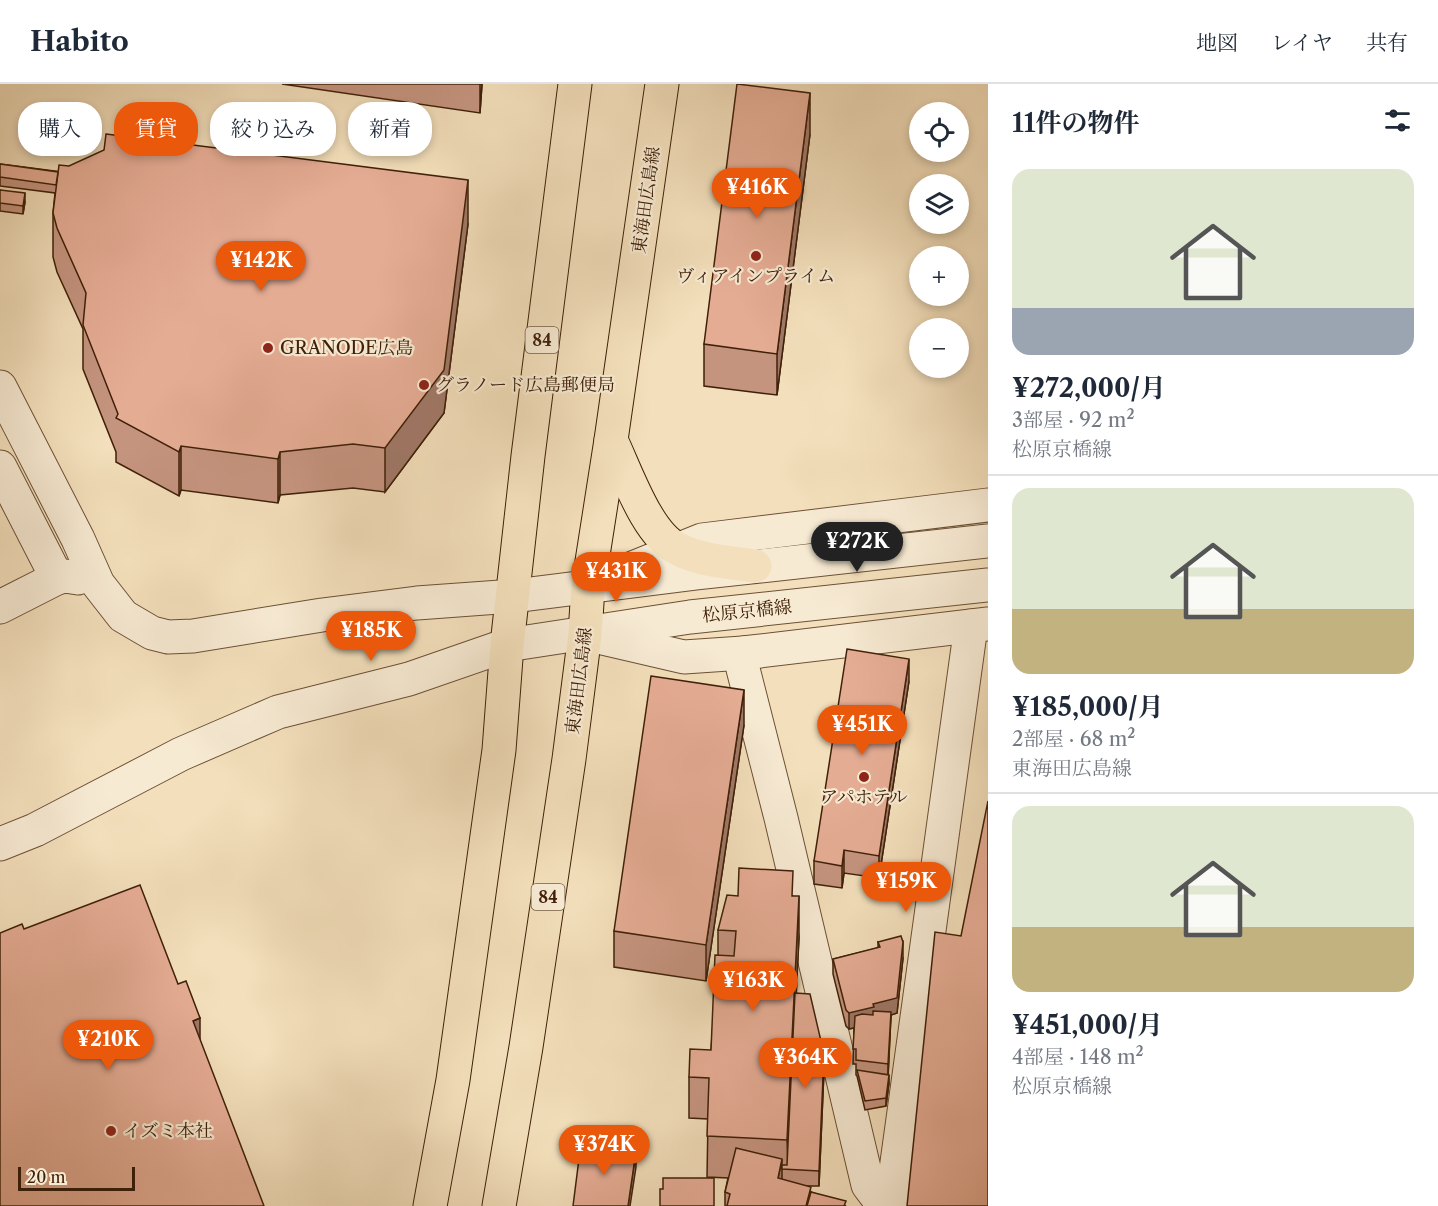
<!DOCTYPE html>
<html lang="ja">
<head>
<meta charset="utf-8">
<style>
  body { margin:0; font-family:"Libre Caslon Text","Noto Serif JP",serif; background:#f6f6f7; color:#1f2937; height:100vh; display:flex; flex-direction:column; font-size:22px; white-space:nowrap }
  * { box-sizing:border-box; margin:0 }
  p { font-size:20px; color:#747a83 }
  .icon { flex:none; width:33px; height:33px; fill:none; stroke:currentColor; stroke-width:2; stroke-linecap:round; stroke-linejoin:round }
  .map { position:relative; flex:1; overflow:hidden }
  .drawer { display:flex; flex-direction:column; background:#fff; width:450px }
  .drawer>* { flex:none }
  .banner { position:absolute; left:18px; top:18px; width:570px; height:54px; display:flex; gap:12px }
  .tools { position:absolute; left:909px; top:18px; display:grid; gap:12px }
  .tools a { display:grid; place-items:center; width:60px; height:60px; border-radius:50%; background:#fff; box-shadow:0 3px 9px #0003; font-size:30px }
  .scale { position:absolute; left:18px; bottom:15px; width:117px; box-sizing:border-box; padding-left:6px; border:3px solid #3f2008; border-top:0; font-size:16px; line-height:21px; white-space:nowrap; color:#3f2008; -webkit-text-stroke:4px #f7ead3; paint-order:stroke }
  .price { position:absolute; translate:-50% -51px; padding:0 14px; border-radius:21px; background:#ea580c; color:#fff; font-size:20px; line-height:39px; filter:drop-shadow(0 2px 3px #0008) }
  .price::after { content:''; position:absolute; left:50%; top:36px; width:18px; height:14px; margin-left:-9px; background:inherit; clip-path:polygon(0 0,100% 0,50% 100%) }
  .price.current { background:#222; color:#fff }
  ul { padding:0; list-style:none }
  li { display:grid; align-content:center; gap:12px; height:318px; padding:0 24px }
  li+li { border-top:2px solid #e0e1e3 }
  li span { display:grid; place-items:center; height:186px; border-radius:18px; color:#555 }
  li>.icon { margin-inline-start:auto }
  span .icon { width:108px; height:108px; fill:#fffc; stroke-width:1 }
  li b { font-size:26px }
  h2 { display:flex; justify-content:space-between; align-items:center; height:72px; padding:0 24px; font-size:26px }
  .pill { padding:0 21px; border-radius:24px; background:#fff; box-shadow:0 3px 9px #0003; font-size:21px; line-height:54px }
  .pill.current { background:#ea580c; color:#fff }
  header { display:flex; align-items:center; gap:36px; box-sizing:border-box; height:84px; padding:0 30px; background:#fff; border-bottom:2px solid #e0e1e3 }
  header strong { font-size:28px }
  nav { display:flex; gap:33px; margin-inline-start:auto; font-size:21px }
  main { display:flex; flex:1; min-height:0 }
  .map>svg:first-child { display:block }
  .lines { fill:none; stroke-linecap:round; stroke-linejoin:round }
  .minor-casing { stroke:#6c5035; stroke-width:35 }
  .tertiary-casing { stroke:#6c5035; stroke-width:35 }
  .primary-casing { stroke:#3f2008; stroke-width:35 }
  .minor { stroke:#f7ead3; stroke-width:33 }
  .tertiary { stroke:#f7ead3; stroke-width:33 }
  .primary { stroke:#f3dfbb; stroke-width:33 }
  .wall { fill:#c5947f; stroke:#3f2008; stroke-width:1.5 }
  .shaded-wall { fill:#a07868; stroke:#3f2008; stroke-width:1.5 }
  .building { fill:#e5ac94; stroke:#3f2008; stroke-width:1.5 }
  .poi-dot { fill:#8f2418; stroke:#f7ead3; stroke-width:2 }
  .labels { text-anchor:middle; stroke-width:4.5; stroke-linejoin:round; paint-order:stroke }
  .shield { fill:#f7ead3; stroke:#765d45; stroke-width:1.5 }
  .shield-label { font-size:16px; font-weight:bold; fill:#3f2008 }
  .street-label { font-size:18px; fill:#3f2008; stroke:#f7ead3 }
  .poi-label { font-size:18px; fill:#3f2008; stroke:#f7ead3; text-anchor:start }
</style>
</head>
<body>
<header>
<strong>Habito</strong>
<nav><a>地図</a><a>レイヤ</a><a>共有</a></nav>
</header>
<main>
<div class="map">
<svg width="988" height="1122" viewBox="0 0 988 1122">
  <rect width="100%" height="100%" fill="#f3dfbb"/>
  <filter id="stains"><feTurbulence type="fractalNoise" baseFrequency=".00333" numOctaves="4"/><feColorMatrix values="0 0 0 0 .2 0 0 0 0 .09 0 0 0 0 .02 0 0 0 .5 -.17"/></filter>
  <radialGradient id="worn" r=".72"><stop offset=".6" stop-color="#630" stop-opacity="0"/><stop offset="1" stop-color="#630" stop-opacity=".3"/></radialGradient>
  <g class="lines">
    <g class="minor-casing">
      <g id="minor">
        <path d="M0,303L78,455L98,500L123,532L152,549L168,553L193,552L322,531L417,519L514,512"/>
        <path d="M0,383L57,494"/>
        <path d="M603,496L702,456L988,421"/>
        <path d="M0,523L57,494L65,492L78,494"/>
        <path d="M585,550L684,573L743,569L988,540"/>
        <path d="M743,569V585L781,734L868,1101L884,1122"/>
        <path d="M0,760L35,746L181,670L278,628L409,595L507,561"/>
        <path d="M891,1122L971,542"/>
      </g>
    </g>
    <g class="tertiary-casing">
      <g id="tertiary">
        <path d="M514,512L697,489L988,457"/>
        <path d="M507,561L690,533L988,501"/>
      </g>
    </g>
    <g class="primary-casing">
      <g id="primary">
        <path d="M611,356C626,387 647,451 678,465C701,477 730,478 755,482"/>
        <path d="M430,1122L453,996L499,666L507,561L528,372L575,0"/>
        <path d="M499,1122L526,963L569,675L585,550L588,503L611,356L662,0"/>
      </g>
    </g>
    <use href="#minor" class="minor"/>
    <use href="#tertiary" class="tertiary"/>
    <use href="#primary" class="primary"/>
  </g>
  <g class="wall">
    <path d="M282,0H482L480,29Z"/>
    <path d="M810,50L777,311L704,302V260Z"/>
    <path d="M0,80L468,140L444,329L385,408L353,404L280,411L278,419L181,406L179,412L116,378V368L83,285V245L57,188L53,173V129L55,109L0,102Z"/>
    <path d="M0,106L25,118L23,130L0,127Z"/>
    <path d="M909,597L879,794L844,789L842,804L814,800V777Z"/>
    <path d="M744,641L706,897L614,883V847Z"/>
    <path d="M738,812H793L799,853L796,909L824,986L819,1102H808L811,1108L846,1122H725V1108L728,1094L707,1093L708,1035L689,1034V993L711,966L718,871V846Z"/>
    <path d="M878,858L903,874L897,929L891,931L888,991L889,999L886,1022L865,1026L857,992L856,991V980H853L854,944L849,945L846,942L833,890V875L878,864Z"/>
  </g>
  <g class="shaded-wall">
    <path d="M480,0H482L480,29Z"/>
    <path d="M810,9V50L777,311V270Z"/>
    <path d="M468,96V140L444,329L385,408V364Z"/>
    <path d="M25,109V118L23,130V122Z"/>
    <path d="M181,362V406L179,412V368Z"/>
    <path d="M280,368V411L278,419V375Z"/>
    <path d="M909,575V597L879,794V772Z"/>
    <path d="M744,606V641L706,897V861Z"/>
    <path d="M844,766V789L842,804V782Z"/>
    <path d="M799,812V853L788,1085L787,1056Z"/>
    <path d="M903,858V874L897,929L891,931L888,996V980L874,939L849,945V929Z"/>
    <path d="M200,934V970L193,937Z"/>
    <path d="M824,970V986L819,1102V1087Z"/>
    <path d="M889,991V999L886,1022V1014Z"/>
    <path d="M636,1067V1083L630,1122H628Z"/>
    <path d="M782,1075V1116L778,1094Z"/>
  </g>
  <g class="building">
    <path d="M737,0L810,9L777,270L704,260Z"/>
    <path d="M106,50L468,96L444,286L385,364L353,360L280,368L278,375L181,362L179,368L116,334L118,330L83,241L86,209L57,144L53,129L59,81L69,82L104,66Z"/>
    <path d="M0,80L58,88L56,101L0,93Z"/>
    <path d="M0,106L25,109L23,122L0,119Z"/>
    <path d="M847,565L909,575L879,772L844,766L842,782L814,777Z"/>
    <path d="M651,592L744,606L706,861L614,847Z"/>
    <path d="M988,717V1122H907L935,848L961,852Z"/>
    <path d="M739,784L793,787L792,812H799L787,1056L707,1052L709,994L689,993L690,965L711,966L715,871L734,872L736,847L718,846L727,811L738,812Z"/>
    <path d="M140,801L178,900L186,897L200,934L193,937L264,1122H0V849L22,840L24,845Z"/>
    <path d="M901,852L903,858L897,914L873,920L874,923L849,929L846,926L833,875L880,863L878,858Z"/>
    <path d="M795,909L810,910L824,970L819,1087L782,1085V1081H787Z"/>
    <path d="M873,927L891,928L888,980L856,976V965H853L855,932L862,930L873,931Z"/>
    <path d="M857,986L889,991L886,1014L865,1017Z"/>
    <path d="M581,1059L636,1067L628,1122H573Z"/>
    <path d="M736,1064L782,1075L778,1094L811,1103L806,1122H727L730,1110L725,1108Z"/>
    <path d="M663,1094H714V1122H660V1105H663Z"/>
    <path d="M811,1108L846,1117L844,1122H807Z"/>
  </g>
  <g class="poi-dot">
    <circle cx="756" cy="172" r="6"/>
    <circle cx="268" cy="264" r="6"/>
    <circle cx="424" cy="301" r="6"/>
    <circle cx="864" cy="693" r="6"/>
    <circle cx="111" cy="1047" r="6"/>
  </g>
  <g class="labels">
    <g class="shield">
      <rect x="525.5" y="243" width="33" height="26" rx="4.5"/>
      <rect x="531.5" y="800" width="33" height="26" rx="4.5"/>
    </g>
    <g class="shield-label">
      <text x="542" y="262">84</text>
      <text x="548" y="819">84</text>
    </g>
    <g class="street-label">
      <text transform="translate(646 116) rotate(-82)" y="6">東海田広島線</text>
      <text transform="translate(747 527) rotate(-6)" y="6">松原京橋線</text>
      <text transform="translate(579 597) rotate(-83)" y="6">東海田広島線</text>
    </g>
    <g class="poi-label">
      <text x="756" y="198" text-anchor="middle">ヴィアインプライム</text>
      <text x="280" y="270">GRANODE広島</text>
      <text x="436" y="307">グラノード広島郵便局</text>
      <text x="864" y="719" text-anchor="middle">アパホテル</text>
      <text x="123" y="1053">イズミ本社</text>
    </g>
  </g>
  <rect width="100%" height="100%" filter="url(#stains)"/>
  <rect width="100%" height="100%" fill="url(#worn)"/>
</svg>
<div class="tools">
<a><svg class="icon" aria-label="locate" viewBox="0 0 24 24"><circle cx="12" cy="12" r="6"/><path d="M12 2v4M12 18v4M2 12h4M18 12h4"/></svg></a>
<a><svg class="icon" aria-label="layers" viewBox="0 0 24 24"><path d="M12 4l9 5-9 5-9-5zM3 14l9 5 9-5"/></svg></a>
<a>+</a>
<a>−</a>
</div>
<div class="scale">20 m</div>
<b class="price" style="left:757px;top:135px">¥416K</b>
<b class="price" style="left:261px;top:208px">¥142K</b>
<b class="price current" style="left:857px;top:489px">¥272K</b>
<b class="price" style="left:616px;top:519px">¥431K</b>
<b class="price" style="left:371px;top:578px">¥185K</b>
<b class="price" style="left:862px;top:672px">¥451K</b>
<b class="price" style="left:906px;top:829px">¥159K</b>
<b class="price" style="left:753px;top:928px">¥163K</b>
<b class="price" style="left:108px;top:987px">¥210K</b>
<b class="price" style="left:805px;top:1005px">¥364K</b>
<b class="price" style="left:604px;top:1092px">¥374K</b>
<div class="banner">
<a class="pill">購入</a>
<a class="pill current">賃貸</a>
<a class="pill">絞り込み</a>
<a class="pill">新着</a>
</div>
</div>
<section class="drawer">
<h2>11件の物件<svg class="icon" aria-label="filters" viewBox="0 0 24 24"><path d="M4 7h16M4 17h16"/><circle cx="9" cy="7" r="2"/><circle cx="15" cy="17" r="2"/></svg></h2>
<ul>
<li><span style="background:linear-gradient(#dfe7d0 75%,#9aa5b1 0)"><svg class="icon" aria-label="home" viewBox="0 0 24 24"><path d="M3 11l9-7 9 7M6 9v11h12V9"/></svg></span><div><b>¥272,000/月</b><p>3部屋 · 92 m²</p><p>松原京橋線</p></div></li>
<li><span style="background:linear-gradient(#dfe7d0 65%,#c2b280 0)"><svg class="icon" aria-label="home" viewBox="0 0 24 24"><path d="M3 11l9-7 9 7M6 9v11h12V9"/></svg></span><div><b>¥185,000/月</b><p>2部屋 · 68 m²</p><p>東海田広島線</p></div></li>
<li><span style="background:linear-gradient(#dfe7d0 65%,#c2b280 0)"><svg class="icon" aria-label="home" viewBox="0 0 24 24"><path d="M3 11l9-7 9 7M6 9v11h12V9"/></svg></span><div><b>¥451,000/月</b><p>4部屋 · 148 m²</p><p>松原京橋線</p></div></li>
</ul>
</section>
</main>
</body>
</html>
